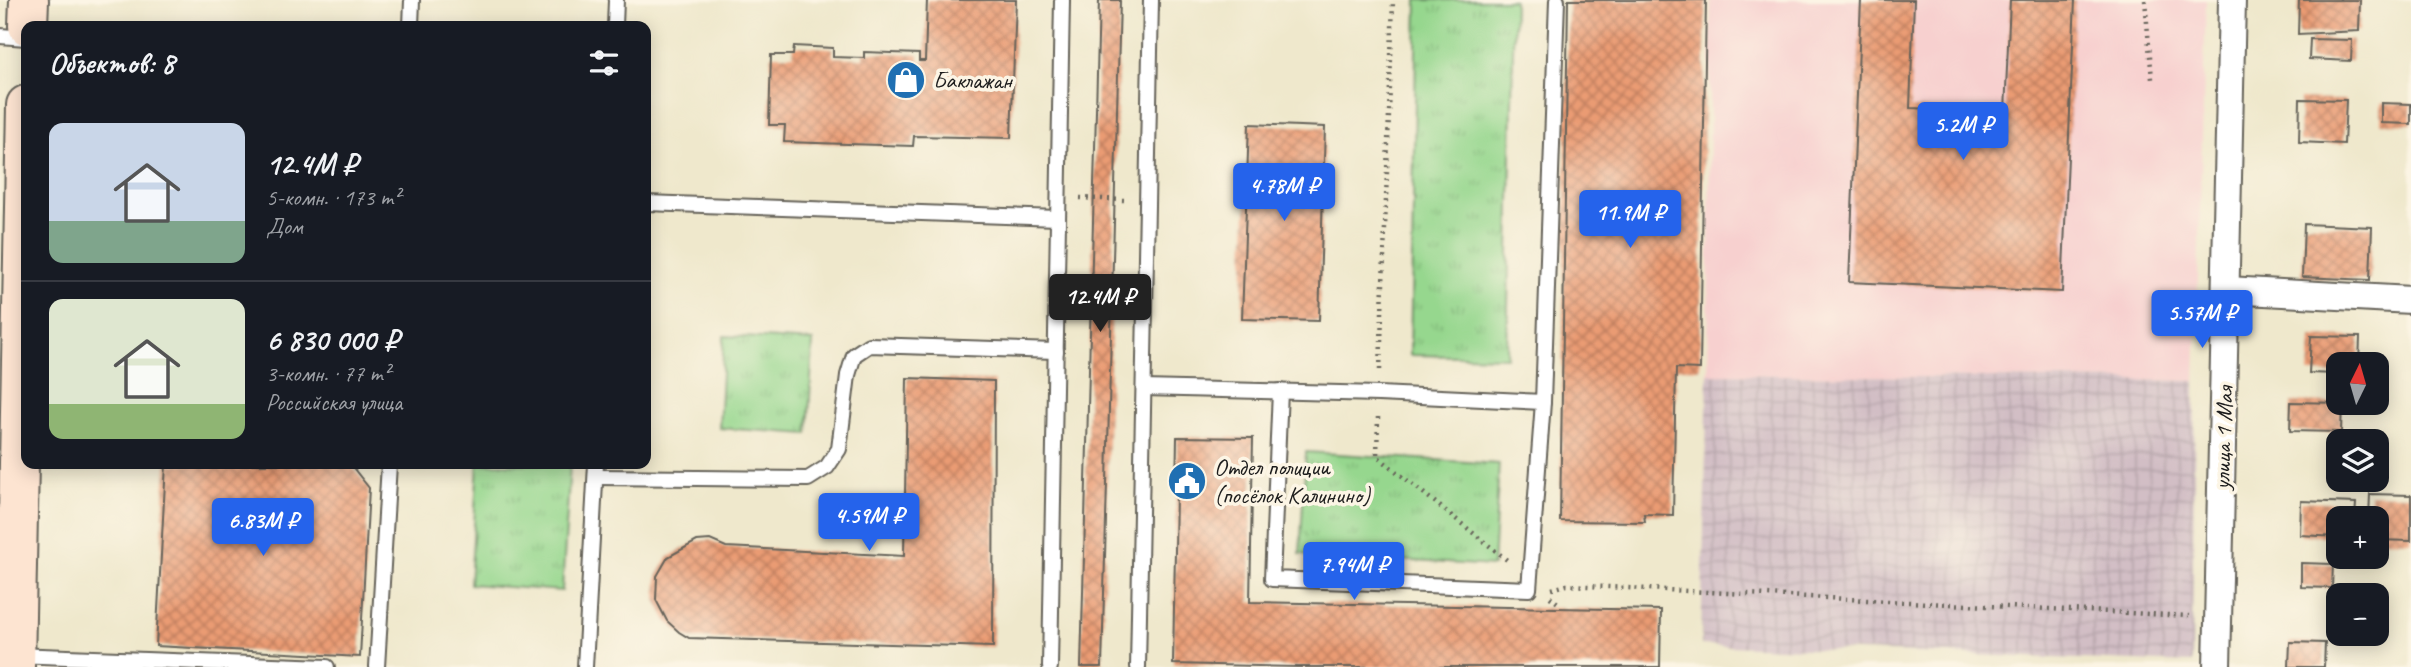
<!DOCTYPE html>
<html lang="ru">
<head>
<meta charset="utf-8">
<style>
  body { margin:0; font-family:Caveat,sans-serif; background:#20242c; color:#f1f3f6; height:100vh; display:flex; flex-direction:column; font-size:26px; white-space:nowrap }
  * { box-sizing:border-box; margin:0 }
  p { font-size:23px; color:#9ea1a6 }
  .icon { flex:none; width:38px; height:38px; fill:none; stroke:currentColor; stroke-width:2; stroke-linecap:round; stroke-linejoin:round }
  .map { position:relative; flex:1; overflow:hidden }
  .sheet { position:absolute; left:21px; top:21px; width:630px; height:448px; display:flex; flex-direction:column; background:#171b24; border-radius:14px; box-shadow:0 4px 18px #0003 }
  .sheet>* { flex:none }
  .needle { width:46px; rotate:5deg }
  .buttons { position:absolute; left:2326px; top:352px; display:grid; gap:14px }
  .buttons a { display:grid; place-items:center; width:63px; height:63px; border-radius:14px; background:#171b24; box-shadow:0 4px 18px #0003; font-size:35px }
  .price { position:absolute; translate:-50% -60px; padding:0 16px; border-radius:7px; background:#2563eb; color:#fff; font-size:23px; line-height:46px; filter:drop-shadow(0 2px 4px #0008) }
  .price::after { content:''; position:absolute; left:50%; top:42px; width:21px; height:16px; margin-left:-10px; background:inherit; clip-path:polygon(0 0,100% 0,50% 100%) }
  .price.selected { background:#222; color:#fff }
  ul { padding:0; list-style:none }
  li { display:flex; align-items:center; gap:21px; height:175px; padding:0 28px }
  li+li { border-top:2px solid #363941 }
  li span { display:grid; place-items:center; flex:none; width:196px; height:140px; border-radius:14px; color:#555 }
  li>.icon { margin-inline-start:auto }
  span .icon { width:84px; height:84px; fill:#fffc; stroke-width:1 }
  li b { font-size:30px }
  h2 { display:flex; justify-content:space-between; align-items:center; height:84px; padding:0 28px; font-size:30px }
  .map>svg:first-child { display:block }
  .built { fill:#f7d0cf }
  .industrial { fill:url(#industrial-grid) }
  .park { fill:url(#park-tufts); stroke:#597a55; stroke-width:2 }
  .building { fill:url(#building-cross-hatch) }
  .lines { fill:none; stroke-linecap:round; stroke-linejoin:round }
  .service-casing { stroke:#66635a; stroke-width:18 }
  .minor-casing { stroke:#66635a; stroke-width:30 }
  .secondary-casing { stroke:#66635a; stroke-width:42 }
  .path { stroke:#66635a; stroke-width:4.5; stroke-dasharray:2 5; stroke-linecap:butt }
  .service { stroke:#fff; stroke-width:14 }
  .minor { stroke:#fff; stroke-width:26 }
  .secondary { stroke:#fde4d1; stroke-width:38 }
  .labels { text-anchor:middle; stroke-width:7; stroke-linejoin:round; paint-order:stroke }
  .poi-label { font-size:24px; fill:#1c1c1c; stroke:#fcf5e5; text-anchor:start }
  .street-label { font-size:24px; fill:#1c1c1c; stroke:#fcf5e5 }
</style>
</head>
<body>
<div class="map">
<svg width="2411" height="667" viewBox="0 0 2411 667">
  <defs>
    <pattern id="industrial-grid" width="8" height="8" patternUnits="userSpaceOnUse" patternTransform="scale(1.75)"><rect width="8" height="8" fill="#d2bec5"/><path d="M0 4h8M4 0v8" fill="none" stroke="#b4a3a9"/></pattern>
    <pattern id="park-tufts" width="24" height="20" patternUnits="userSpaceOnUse" patternTransform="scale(1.75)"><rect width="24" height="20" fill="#96d78e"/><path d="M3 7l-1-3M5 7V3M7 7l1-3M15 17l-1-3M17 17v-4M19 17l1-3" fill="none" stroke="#81b87a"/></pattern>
    <pattern id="building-cross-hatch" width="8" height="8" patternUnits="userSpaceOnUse" patternTransform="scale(1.75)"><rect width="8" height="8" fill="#ea9b73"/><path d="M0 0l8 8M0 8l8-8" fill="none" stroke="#bd7e5e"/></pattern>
  </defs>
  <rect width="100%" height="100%" fill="#fcf5e5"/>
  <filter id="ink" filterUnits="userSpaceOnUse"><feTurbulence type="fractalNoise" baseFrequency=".0143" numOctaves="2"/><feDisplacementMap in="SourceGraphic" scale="14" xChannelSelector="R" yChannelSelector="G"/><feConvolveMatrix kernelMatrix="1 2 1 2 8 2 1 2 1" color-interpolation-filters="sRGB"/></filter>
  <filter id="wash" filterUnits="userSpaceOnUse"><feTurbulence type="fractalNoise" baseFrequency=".00686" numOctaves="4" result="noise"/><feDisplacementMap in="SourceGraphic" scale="28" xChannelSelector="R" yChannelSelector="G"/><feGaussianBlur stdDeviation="1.57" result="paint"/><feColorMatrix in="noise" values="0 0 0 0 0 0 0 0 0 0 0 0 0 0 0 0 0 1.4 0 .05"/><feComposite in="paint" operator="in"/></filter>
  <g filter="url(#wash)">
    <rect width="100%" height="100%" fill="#efe8cc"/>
    <path class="built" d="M1711,0H2206L2195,381L1708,374Z"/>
    <path class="industrial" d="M1708,374L2195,381L2192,663L1701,645Z"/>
    <g class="park">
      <path d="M1417,0H1514L1507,357L1410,355Z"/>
      <path d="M724,336L813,341L808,434L719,428Z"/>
      <path d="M1306,452L1499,464L1493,566L1300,554Z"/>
      <path d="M478,464H570L562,591L470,584Z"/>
    </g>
    <g id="blocks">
      <g class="building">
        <path d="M927,0H1016L1011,138L914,136L913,146L784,142L785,125H769L771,55H793L794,46L833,48V57L864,58V52L919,54V61H925Z"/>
        <path d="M1099,0H1120L1102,667H1081Z"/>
        <path d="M1568,0H1706L1700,369L1676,368L1673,515L1644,514L1645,522L1560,521Z"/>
        <path d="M1861,0H1914L1910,108L2005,112L2010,0H2075L2062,292L1849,282Z"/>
        <path d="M2299,0H2360L2359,31L2298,34Z"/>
        <path d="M2310,39L2352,40L2351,61L2309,59Z"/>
        <path d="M2300,99L2346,100L2344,144L2299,142Z"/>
        <path d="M2381,103L2411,104V124L2381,123Z"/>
        <path d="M1249,124L1325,127L1319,321L1242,319Z"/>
        <path d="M2304,224L2372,227L2370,280L2302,277Z"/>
        <path d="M2311,336L2360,337L2359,364H2338V374L2309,373Z"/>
        <path d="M907,378L994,381L993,647L689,638L679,632L667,621L656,600L657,576L668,557L697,541L710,540L726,547L904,556Z"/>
        <path d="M2291,402L2342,403L2341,432L2290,431Z"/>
        <path d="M1177,437L1253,438L1250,602L1661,610L1660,667H1298L1173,664Z"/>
        <path d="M166,464H350L369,488L360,657L156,646Z"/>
        <path d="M2370,494L2411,495V541L2376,540V518H2369Z"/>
        <path d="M2301,501L2356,503L2355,518H2338V537L2300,535Z"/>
        <path d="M2301,563L2333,564L2332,588L2301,587Z"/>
        <path d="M2290,642L2325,643L2324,667H2289Z"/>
      </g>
    </g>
  </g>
  <g filter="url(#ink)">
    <use href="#blocks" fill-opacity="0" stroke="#66635a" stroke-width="2"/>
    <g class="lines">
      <g class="service-casing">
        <g id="service">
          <path d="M411,26L412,0"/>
          <path d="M615,26L616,0"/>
          <path d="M0,36L26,38"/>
          <path d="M646,203L1058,218"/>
          <path d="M1144,388L1379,394L1543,402L1557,0"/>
          <path d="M1280,391L1272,579L1529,589L1543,402"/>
          <path d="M596,477L808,479L827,467L839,449L848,375L854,355L869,345L1056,351"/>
          <path d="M15,655L327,667"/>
          <path d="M377,667L389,464"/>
          <path d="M585,667L596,464"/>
          <path d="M1050,667L1062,0"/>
          <path d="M1138,667L1151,0"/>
        </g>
      </g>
      <g class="minor-casing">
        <g id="minor">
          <path d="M2227,290L2411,300"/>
          <path d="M2217,667L2232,0"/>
        </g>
      </g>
      <g class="secondary-casing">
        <g id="secondary">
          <path d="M28,26L29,0"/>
          <path d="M15,667L26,105"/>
        </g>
      </g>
      <g class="path">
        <path d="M2145,0L2152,79"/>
        <path d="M1080,198L1124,200"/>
        <path d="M1380,370L1393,0"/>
        <path d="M1378,417L1377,456L1507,560"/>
        <path d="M1552,589L1567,585L2189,616"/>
        <path d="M1550,597L1558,603V608"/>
      </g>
      <use href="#service" class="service"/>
      <use href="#minor" class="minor"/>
      <use href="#secondary" class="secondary"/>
    </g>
  </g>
  <defs>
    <g id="shop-disc" transform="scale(2.0125)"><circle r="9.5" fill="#1f6fb2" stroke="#fcf5e5"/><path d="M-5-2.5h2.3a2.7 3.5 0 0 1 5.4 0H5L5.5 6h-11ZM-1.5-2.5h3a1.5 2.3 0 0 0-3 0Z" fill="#fff"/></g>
    <g id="civic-disc" transform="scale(2.0125)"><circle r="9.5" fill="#1f6fb2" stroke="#fcf5e5"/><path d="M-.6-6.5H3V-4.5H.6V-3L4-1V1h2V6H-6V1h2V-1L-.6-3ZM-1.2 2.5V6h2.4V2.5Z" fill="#fff"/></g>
  </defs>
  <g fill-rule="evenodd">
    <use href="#shop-disc" x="906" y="80"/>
    <use href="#civic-disc" x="1187" y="481"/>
  </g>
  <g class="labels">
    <g class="poi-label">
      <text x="933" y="88">Баклажан</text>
      <text x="1214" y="475">Отдел полиции<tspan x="1214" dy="28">(посёлок Калинино)</tspan></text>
    </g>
    <g class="street-label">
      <text transform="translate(2223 438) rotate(-88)" y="8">улица 1 Мая</text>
    </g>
  </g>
</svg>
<div class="buttons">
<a><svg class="needle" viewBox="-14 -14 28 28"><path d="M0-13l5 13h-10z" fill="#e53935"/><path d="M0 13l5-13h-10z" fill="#9ea1a6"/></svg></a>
<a><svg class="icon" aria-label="layers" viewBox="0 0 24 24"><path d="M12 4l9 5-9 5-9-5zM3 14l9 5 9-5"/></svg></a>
<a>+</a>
<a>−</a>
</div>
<b class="price" style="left:1963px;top:162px">5.2M ₽</b>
<b class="price" style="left:1284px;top:223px">4.78M ₽</b>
<b class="price" style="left:1630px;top:250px">11.9M ₽</b>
<b class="price selected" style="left:1100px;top:334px">12.4M ₽</b>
<b class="price" style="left:2202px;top:350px">5.57M ₽</b>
<b class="price" style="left:869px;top:553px">4.59M ₽</b>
<b class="price" style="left:263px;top:558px">6.83M ₽</b>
<b class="price" style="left:1354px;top:602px">7.94M ₽</b>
<section class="sheet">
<h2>Объектов: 8<svg class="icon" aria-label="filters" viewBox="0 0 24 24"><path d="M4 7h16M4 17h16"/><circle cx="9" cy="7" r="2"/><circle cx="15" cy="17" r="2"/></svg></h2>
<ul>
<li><span style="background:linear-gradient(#c9d6e8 70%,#7fa58c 0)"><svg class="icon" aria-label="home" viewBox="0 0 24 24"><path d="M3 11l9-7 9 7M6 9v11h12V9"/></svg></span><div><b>12.4M ₽</b><p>5-комн. · 173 m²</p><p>Дом</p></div></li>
<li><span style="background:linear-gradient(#dfe7d0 75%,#8fb573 0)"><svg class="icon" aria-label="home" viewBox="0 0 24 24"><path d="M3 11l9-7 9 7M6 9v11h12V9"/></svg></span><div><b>6 830 000 ₽</b><p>3-комн. · 77 m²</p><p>Российская улица</p></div></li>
</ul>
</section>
</div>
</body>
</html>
